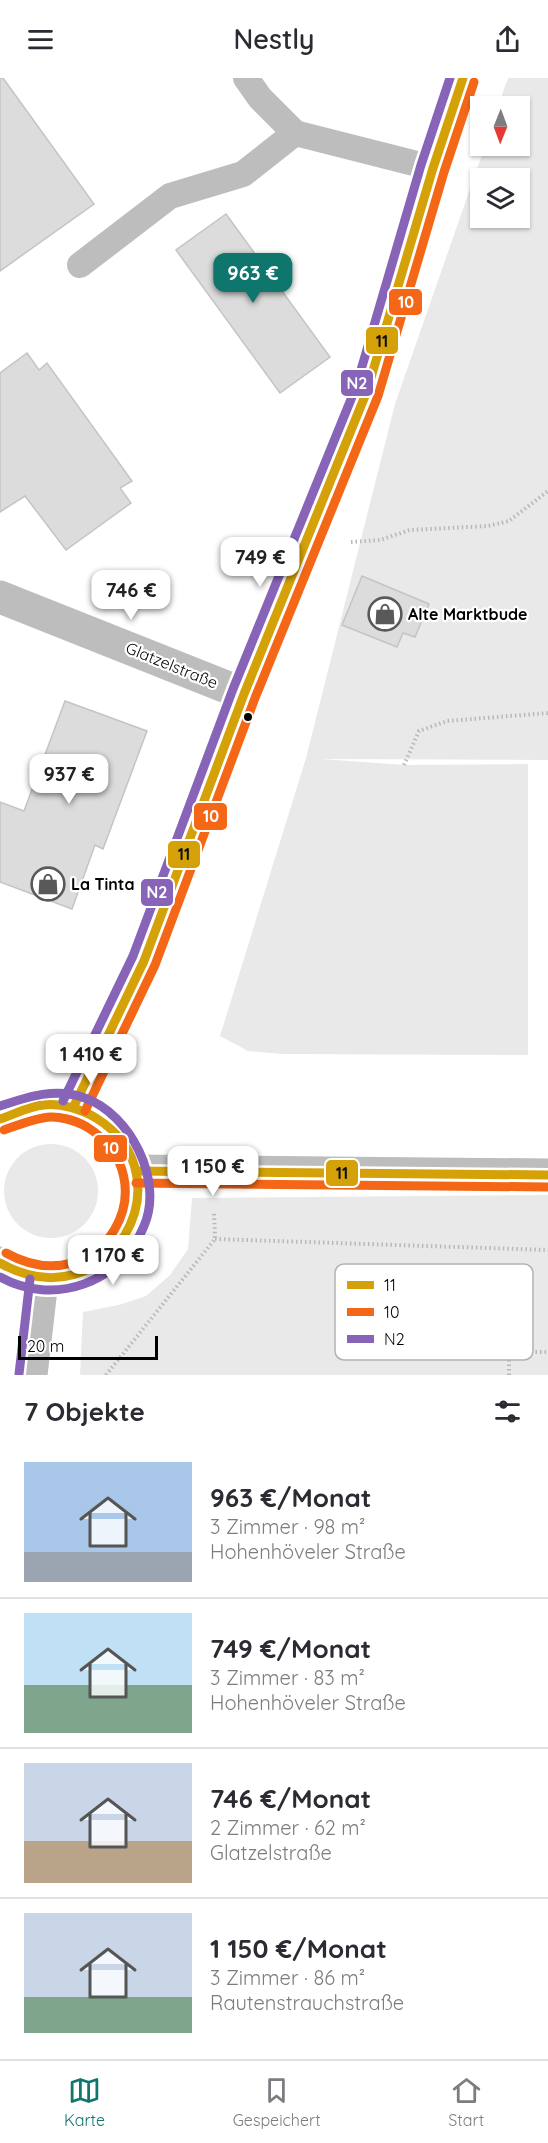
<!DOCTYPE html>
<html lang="de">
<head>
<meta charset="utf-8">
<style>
  body { margin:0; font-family:Quicksand,sans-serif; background:#f2f2f3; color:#2b2b33; height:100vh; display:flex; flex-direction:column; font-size:22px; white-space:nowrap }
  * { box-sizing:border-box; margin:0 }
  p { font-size:20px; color:#7c7c81 }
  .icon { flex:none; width:33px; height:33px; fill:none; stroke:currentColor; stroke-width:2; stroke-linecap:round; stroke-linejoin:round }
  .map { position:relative; height:1297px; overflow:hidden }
  .drawer { display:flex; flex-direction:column; background:#fff; flex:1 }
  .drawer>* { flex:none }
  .needle { width:39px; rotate:181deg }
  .tools { position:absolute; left:470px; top:18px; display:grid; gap:12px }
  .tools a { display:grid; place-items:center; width:60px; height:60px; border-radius:0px; background:#fff; box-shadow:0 2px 4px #0004; font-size:30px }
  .scale { position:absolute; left:18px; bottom:15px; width:140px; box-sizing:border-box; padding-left:6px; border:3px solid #000; border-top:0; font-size:16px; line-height:21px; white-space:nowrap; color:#000; -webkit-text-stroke:4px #fff; paint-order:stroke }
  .price { position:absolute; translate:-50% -51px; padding:0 14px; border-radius:12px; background:#fff; color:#222; font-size:20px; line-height:39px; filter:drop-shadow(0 2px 3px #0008) }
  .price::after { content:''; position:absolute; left:50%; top:36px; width:18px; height:14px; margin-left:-9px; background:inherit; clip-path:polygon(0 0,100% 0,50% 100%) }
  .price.on { background:#0f766e; color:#fff }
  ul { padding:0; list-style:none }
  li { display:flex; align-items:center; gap:18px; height:150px; padding:0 24px }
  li+li { border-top:2px solid #e1e1e2 }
  li span { display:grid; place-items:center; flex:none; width:168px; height:120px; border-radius:0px; color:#555 }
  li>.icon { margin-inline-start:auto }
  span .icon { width:72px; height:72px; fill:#fffc; stroke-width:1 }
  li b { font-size:26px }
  h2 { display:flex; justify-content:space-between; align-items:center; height:72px; padding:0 24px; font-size:26px }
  header { display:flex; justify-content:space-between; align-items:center; height:78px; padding:0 24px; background:#fff; font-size:27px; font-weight:600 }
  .menu { display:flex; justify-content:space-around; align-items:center; height:84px; border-top:2px solid #e1e1e2; background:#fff; font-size:16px; color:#7c7c81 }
  .menu a { display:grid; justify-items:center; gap:3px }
  .menu .on { color:#0f766e }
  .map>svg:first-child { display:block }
  .green { fill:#e9e9e9; fill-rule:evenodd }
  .building { fill:#dcdcdc; stroke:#c4c4c4; stroke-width:1.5 }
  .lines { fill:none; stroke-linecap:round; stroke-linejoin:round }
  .path { stroke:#b8b8b8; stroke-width:4; stroke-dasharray:1.5 3; stroke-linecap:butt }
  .lane { stroke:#bdbdbd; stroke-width:26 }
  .street { stroke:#bdbdbd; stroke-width:33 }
  .secondary { stroke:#c0c0c0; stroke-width:33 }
  .bus-1-casing { stroke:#fff; stroke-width:14 }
  .bus-2-casing { stroke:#fff; stroke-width:14 }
  .bus-3-casing { stroke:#fff; stroke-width:14 }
  .bus-1 { stroke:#d4a108; stroke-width:9 }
  .bus-2 { stroke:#f36717; stroke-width:9 }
  .bus-3 { stroke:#8864b9; stroke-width:9 }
  .bus-dot { fill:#000; stroke:#fff; stroke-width:2 }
  .labels { text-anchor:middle; stroke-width:4.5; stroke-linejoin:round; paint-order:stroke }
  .poi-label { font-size:16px; font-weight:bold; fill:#000; stroke:#fff; text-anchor:start }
  .street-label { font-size:16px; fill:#000; stroke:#fff }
  .key { fill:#fff; stroke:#b2b2b2; stroke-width:1.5 }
  .key-label { font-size:16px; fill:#000 }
  .line-badge { stroke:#fff; stroke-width:2 }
  .badge-label { font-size:16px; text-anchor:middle; font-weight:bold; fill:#fff }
  .pale-badge-label { font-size:16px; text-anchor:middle; font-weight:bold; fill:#111 }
</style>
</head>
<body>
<header><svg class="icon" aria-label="menu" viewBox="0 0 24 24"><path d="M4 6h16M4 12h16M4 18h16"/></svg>Nestly<svg class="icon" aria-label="share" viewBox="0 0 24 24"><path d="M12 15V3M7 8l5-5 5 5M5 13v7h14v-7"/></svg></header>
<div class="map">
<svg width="548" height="1297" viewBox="0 0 548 1297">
  <rect width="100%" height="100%" fill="#fff"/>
  <g class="green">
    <path d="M508,0H548V682L321,681L404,687L528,686V977L282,976L248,973L220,958L306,680L395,326L485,68H519V28H498ZM480,100H519V140H480Z"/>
    <circle cx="51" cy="1113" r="47"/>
    <path d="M548,1117V1297H80L83,1234L119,1227L146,1218L170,1197L188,1171L192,1120Z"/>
  </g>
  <g class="building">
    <path d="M0,0H3L94,126L0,193Z"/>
    <path d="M226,136L330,279L280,315L176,172Z"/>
    <path d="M27,275L39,292L47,285L132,403L120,410L131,425L66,472L25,418L0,434V295Z"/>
    <path d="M362,498L429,526L415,559L403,555L397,569L342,547Z"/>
    <path d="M65,623L147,653L103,771L95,767L72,831L0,804V724L24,733Z"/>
  </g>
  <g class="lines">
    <g class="path">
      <path d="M351,464L380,462L410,452L488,448L509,443L548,413"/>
      <path d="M404,687L419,653L447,643L548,635"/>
      <path d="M215,1161L548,1172"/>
      <path d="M106,1297L215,1161L214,1134"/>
      <path d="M509,1297V1274H548"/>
    </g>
    <g class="lane">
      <path d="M246,0L260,20L295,55L433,90"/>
      <path d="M80,187L170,118L243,96L295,55"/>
    </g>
    <g class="street">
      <path d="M0,519L244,616"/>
      <path d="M136,1093L548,1097"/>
      <path d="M31,1297L42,1202"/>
    </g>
    <g class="secondary">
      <path d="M74,1028L144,883L244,616L367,313L433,90L463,0"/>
      <path d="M0,1041C123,975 194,1150 82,1195C53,1206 26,1201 0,1185"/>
    </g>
    <g class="bus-1-casing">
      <g id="bus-1">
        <path d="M74,1028L144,883L244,616L367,313L433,90L463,0"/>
        <path d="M0,1041C13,1037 29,1028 44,1027C61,1025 81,1031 96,1040C191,1099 109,1246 0,1185"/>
        <path d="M136,1093L548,1097"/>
      </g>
    </g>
    <g class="bus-2-casing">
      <g id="bus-2">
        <path d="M85,1033L155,887L255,620L378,318L444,94L474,4"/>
        <path d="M4,1052C16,1048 30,1042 43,1040C57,1037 75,1042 87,1049C172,1102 102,1228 6,1175"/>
        <path d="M136,1105L548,1109"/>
      </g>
    </g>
    <g class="bus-3-casing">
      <g id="bus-3">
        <path d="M63,1023L133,878L233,611L356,309L421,87L450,0"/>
        <path d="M0,1028C27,1019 56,1009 85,1020C130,1036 164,1102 144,1148C121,1205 54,1229 0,1199"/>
        <path d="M19,1296L30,1201"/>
      </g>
    </g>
    <use href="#bus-1" class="bus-1"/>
    <use href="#bus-2" class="bus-2"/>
    <use href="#bus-3" class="bus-3"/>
  </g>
  <defs>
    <g id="shop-ring" transform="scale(1.725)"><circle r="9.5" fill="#fff" stroke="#595959" stroke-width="1.5"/><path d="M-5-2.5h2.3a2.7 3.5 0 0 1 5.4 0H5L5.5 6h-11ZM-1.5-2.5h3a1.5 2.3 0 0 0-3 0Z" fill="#595959"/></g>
  </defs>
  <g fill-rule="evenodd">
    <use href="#shop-ring" x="385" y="536"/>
    <use href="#shop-ring" x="48" y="806"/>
  </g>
  <circle class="bus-dot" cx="248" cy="639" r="5"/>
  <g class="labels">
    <g class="poi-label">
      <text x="408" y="542">Alte Marktbude</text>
      <text x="71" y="812">La Tinta</text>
    </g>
    <g class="street-label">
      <text transform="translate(172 587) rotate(22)" y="6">Glatzelstraße</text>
    </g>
  </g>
  <rect x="335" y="1186" width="198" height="96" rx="9" class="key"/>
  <rect x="347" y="1203" width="27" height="8" fill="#d4a108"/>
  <rect x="347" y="1230" width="27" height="8" fill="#f36717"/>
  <rect x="347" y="1257" width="27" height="8" fill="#8864b9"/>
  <g class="key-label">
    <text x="384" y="1213">11</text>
    <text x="384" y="1240">10</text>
    <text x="384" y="1267">N2</text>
  </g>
  <g class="line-badge">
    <rect x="388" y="210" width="35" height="28" rx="6" fill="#f36717"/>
    <rect x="365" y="248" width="34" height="29" rx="6" fill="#d4a108"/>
    <rect x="340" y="291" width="34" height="28" rx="6" fill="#8864b9"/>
    <rect x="193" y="724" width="35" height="29" rx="6" fill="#f36717"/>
    <rect x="167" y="762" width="34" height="29" rx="6" fill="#d4a108"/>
    <rect x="140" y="800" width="34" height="29" rx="6" fill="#8864b9"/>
    <rect x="93" y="1056" width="35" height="29" rx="6" fill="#f36717"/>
    <rect x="325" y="1081" width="34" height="28" rx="6" fill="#d4a108"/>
  </g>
  <g class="badge-label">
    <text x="406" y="230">10</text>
    <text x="357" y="311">N2</text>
    <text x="211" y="744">10</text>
    <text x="157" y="820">N2</text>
    <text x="111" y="1076">10</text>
  </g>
  <g class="pale-badge-label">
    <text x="382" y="269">11</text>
    <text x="184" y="782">11</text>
    <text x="342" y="1101">11</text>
  </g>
</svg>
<div class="tools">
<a><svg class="needle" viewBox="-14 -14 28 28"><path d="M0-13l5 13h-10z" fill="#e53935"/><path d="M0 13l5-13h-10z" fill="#7c7c81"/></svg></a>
<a><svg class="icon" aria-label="layers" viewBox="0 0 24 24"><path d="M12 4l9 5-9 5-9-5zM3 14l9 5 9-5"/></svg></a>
</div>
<div class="scale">20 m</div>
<b class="price on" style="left:253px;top:226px">963 €</b>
<b class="price" style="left:260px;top:510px">749 €</b>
<b class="price" style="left:131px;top:543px">746 €</b>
<b class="price" style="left:69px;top:727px">937 €</b>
<b class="price" style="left:91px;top:1007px">1 410 €</b>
<b class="price" style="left:213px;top:1119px">1 150 €</b>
<b class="price" style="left:113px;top:1208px">1 170 €</b>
</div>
<section class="drawer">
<h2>7 Objekte<svg class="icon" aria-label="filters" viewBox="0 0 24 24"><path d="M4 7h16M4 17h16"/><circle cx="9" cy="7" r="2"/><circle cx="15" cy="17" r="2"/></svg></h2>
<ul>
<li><span style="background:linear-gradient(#a9c7e8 75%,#9aa5b1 0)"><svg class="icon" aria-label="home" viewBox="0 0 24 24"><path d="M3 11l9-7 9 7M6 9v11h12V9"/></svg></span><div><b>963 €/Monat</b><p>3 Zimmer · 98 m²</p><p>Hohenhöveler Straße</p></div></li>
<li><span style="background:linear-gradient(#bfe0f5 60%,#7fa58c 0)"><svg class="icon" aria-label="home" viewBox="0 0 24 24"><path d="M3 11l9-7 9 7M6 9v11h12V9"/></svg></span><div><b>749 €/Monat</b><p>3 Zimmer · 83 m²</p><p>Hohenhöveler Straße</p></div></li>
<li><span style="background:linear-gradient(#c9d6e8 65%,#b9a48a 0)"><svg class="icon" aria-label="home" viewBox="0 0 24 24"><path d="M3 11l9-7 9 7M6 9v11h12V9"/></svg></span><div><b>746 €/Monat</b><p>2 Zimmer · 62 m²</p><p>Glatzelstraße</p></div></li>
<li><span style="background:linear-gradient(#c9d6e8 70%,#7fa58c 0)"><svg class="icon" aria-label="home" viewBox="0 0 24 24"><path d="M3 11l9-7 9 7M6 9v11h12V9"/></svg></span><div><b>1 150 €/Monat</b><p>3 Zimmer · 86 m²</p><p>Rautenstrauchstraße</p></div></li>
</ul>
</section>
<nav class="menu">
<a class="on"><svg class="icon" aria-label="map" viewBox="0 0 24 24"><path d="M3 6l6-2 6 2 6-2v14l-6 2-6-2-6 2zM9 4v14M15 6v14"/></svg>Karte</a>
<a><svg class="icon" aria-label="saved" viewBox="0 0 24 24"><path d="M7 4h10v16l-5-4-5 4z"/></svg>Gespeichert</a>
<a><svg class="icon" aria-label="home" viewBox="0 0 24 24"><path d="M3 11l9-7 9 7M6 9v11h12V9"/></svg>Start</a>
</nav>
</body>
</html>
